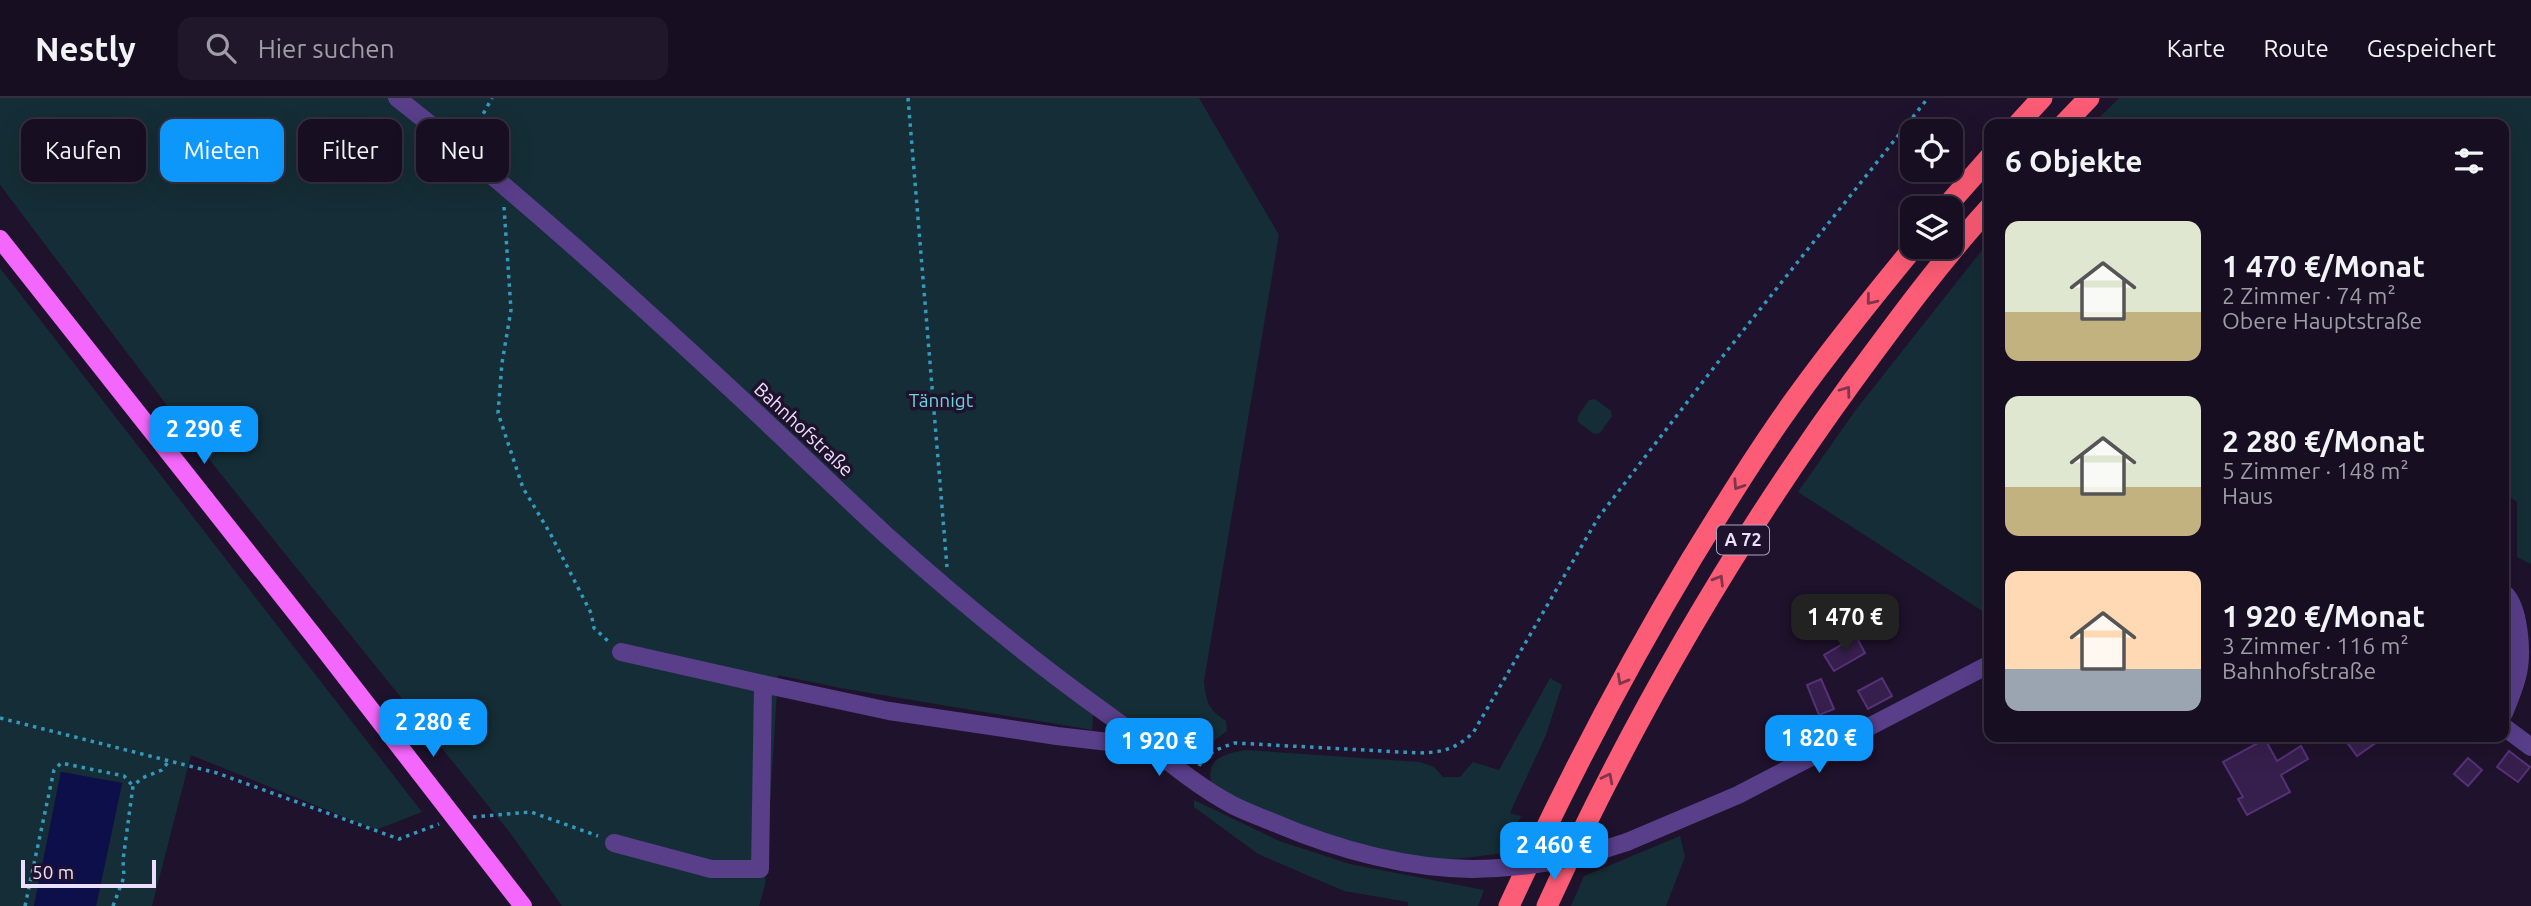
<!DOCTYPE html>
<html lang="de">
<head>
<meta charset="utf-8">
<style>
  body { margin:0; font-family:Ubuntu,sans-serif; background:#20172a; color:#f1f3f6; height:100vh; display:flex; flex-direction:column; font-size:26px; white-space:nowrap }
  * { box-sizing:border-box; margin:0 }
  p { font-size:23px; color:#9e9ca5 }
  .icon { flex:none; width:38px; height:38px; fill:none; stroke:currentColor; stroke-width:2; stroke-linecap:round; stroke-linejoin:round }
  .map { position:relative; flex:1; overflow:hidden }
  .drawer { position:absolute; left:1984px; top:21px; width:525px; height:623px; display:flex; flex-direction:column; background:#170e21; border-radius:14px; box-shadow:0 7px 28px #0002,0 0 0 2px #362e3f }
  .drawer>* { flex:none }
  .guide { position:absolute; left:21px; top:21px; width:665px; height:63px; display:flex; gap:14px }
  .buttons { position:absolute; left:1900px; top:21px; display:grid; gap:14px }
  .buttons a { display:grid; place-items:center; width:63px; height:63px; border-radius:14px; background:#170e21; box-shadow:0 7px 28px #0002,0 0 0 2px #362e3f; font-size:35px }
  .scale { position:absolute; left:21px; bottom:18px; width:135px; box-sizing:border-box; padding-left:7px; border:4px solid #ecdefe; border-top:0; font-size:19px; line-height:24px; white-space:nowrap; color:#ecdefe; -webkit-text-stroke:5px #1f122c; paint-order:stroke }
  .price { position:absolute; translate:-50% -60px; padding:0 16px; border-radius:14px; background:#0e97fa; color:#fff; font-size:23px; line-height:46px; filter:drop-shadow(0 2px 4px #0008) }
  .price::after { content:''; position:absolute; left:50%; top:42px; width:21px; height:16px; margin-left:-10px; background:inherit; clip-path:polygon(0 0,100% 0,50% 100%) }
  .price.current { background:#222; color:#fff }
  ul { padding:0; list-style:none }
  li { display:flex; align-items:center; gap:21px; height:175px; padding:0 21px }
  li span { display:grid; place-items:center; flex:none; width:196px; height:140px; border-radius:14px; color:#555 }
  li>.icon { margin-inline-start:auto }
  span .icon { width:84px; height:84px; fill:#fffc; stroke-width:1 }
  li b { font-size:30px }
  h2 { display:flex; justify-content:space-between; align-items:center; height:84px; padding:0 21px; font-size:30px }
  .pill { padding:0 24px; border-radius:14px; background:#170e21; box-shadow:0 7px 28px #0002,0 0 0 2px #362e3f; font-size:24px; line-height:63px }
  .pill.current { background:#0e97fa; color:#fff }
  header { display:flex; align-items:center; gap:42px; box-sizing:border-box; height:98px; padding:0 35px; background:#170e21; border-bottom:2px solid #362e3f }
  header strong { font-size:33px }
  nav { display:flex; gap:38px; margin-inline-start:auto; font-size:24px }
  .search { width:490px; height:63px; background:#20172a; display:flex; align-items:center; gap:18px; box-sizing:border-box; padding:0 24px; border-radius:14px; color:#9e9ca5; font-size:26px }
  .map>svg:first-child { display:block }
  .green { fill:#152d36 }
  .water { fill:#0d0f4b }
  .building { fill:#371f4d; stroke:#563178; stroke-width:2 }
  .lines { fill:none; stroke-linecap:round; stroke-linejoin:round }
  .path { stroke:#3499bc; stroke-width:3.5; stroke-dasharray:3.5 5; stroke-linecap:butt }
  .minor { stroke:#593e8a; stroke-width:18 }
  .major { stroke:#f467fc; stroke-width:18 }
  .highway { stroke:#fc5c75; stroke-width:21 }
  .minor-bridge { stroke:#593e8a; stroke-width:18 }
  .oneway { stroke:#82334d }
  .labels { text-anchor:middle; stroke-width:7; stroke-linejoin:round; paint-order:stroke }
  .shield { fill:#1f122c; stroke:#aea1bf; stroke-width:2 }
  .shield-label { font-size:18px; font-weight:bold; fill:#ecdefe }
  .park-label { font-size:19px; fill:#69d7df; stroke:#1f122c }
  .street-label { font-size:19px; fill:#ecdefe; stroke:#1f122c }
</style>
</head>
<body>
<header>
<strong>Nestly</strong>
<div class="search"><svg class="icon" aria-label="search" viewBox="0 0 24 24"><circle cx="10" cy="10" r="6"/><path d="M15 15l6 6"/></svg>Hier suchen</div>
<nav><a>Karte</a><a>Route</a><a>Gespeichert</a></nav>
</header>
<div class="map">
<svg width="2531" height="808" viewBox="0 0 2531 808">
  <rect width="100%" height="100%" fill="#1f122c"/>
  <g class="green">
    <path d="M0,0H1199L1279,137L1204,583C1206,604 1208,611 1226,623L1227,633C1206,648 1195,662 1168,656L1094,603L1092,632L840,590L778,577L765,787L759,808H562L511,736L187,334L0,87Z"/>
    <path d="M2119,0H2531V466L2517,459V404L2504,395V26H2093Z"/>
    <path d="M1990,142V518L1798,394L1855,313Z"/>
    <path d="M0,170L422,714L376,732L191,657L152,808H96L122,685L61,674L34,808H0Z"/>
    <path d="M1595,301L1611,313L1612,318L1600,335L1594,336L1578,324V318L1589,302Z"/>
    <path d="M1550,580L1562,587L1546,637L1510,715L1521,718L1504,755C1486,757 1468,760 1450,761C1369,764 1279,727 1211,685C1207,659 1223,657 1245,652L1420,664L1434,669L1443,679H1460L1473,664L1499,672Z"/>
    <path d="M1194,702L1279,743L1350,766L1484,792L1478,808H1408V804L1344,793L1258,756L1194,709Z"/>
    <path d="M1680,738L1685,759L1666,808H1571L1584,778Z"/>
  </g>
  <path class="water" d="M61,674L122,685L96,808H34Z"/>
  <g class="building">
    <path d="M1856,538L1865,555L1834,573L1824,557Z"/>
    <path d="M1882,580L1892,598L1868,611L1858,593Z"/>
    <path d="M1821,581L1834,611L1819,617L1807,587Z"/>
    <path d="M2343,639H2384L2357,658Z"/>
    <path d="M2265,641L2277,663L2301,648L2308,661L2281,677L2290,694L2247,717L2238,701L2243,699L2223,664Z"/>
    <path d="M2509,653L2530,669L2518,684L2497,669Z"/>
    <path d="M2468,660L2482,672L2468,688L2454,676Z"/>
  </g>
  <g class="lines">
    <g class="path">
      <path d="M908,0L947,469"/>
      <path d="M471,38L492,0"/>
      <path d="M504,109L511,212L502,265L498,315L523,390L550,435L591,515L594,530L609,544"/>
      <path d="M0,620L217,675L399,741L439,726"/>
      <path d="M1199,668C1207,654 1220,650 1235,645L1419,655C1443,654 1454,652 1473,635L1598,420L1715,268L1928,0"/>
      <path d="M473,719L531,714L598,738"/>
      <path d="M25,808L54,672L61,665L124,678L133,688"/>
      <path d="M113,808L124,779L123,762L133,688L142,680L162,672L169,663"/>
    </g>
    <g class="minor">
      <path d="M397,0C514,92 624,192 733,293C785,341 835,390 886,437C956,500 1030,561 1107,616C1147,644 1185,681 1227,704C1240,712 1256,717 1270,723C1335,751 1401,770 1472,771"/>
      <path d="M2504,495C2520,509 2523,558 2517,579C2514,591 2509,603 2504,615"/>
      <path d="M621,554L763,586"/>
      <path d="M2504,629L2531,649"/>
      <path d="M1627,744L1738,697L1990,566"/>
      <path d="M614,745L711,771H760L763,586L889,613L1057,638L1152,649"/>
    </g>
    <path class="major" d="M0,141L313,537L523,808"/>
    <g class="highway">
      <path d="M2018,26L2042,0"/>
      <path d="M2064,26L2089,0"/>
      <path d="M1945,110L1990,59"/>
      <path d="M1509,808C1564,689 1624,573 1692,460C1724,408 1757,354 1793,304C1831,251 1872,200 1914,149"/>
      <path d="M1547,808C1632,622 1732,449 1852,284C1896,224 1940,164 1990,109"/>
    </g>
    <path class="minor-bridge" d="M1472,771C1528,770 1574,762 1627,744"/>
  </g>
  <defs><path id="oneway-chevron" d="M-2-3.5L2.5 0L-2 3.5" fill="none" stroke-width="1.6" stroke-linecap="round" stroke-linejoin="round" transform="scale(1.75)"/></defs>
  <g class="oneway">
    <use href="#oneway-chevron" transform="translate(1871 202) rotate(129)"/>
    <use href="#oneway-chevron" transform="translate(1846 293) rotate(-54)"/>
    <use href="#oneway-chevron" transform="translate(1738 387) rotate(123)"/>
    <use href="#oneway-chevron" transform="translate(1719 482) rotate(-59)"/>
    <use href="#oneway-chevron" transform="translate(1622 582) rotate(119)"/>
    <use href="#oneway-chevron" transform="translate(1608 680) rotate(-63)"/>
  </g>
  <g class="labels">
    <rect class="shield" x="1717" y="427.5" width="52" height="29" rx="5"/>
    <g class="shield-label">
      <text x="1743" y="448">A 72</text>
    </g>
    <g class="park-label">
      <text x="941" y="309">Tännigt</text>
    </g>
    <g class="street-label">
      <text transform="translate(804 331) rotate(43)" y="7">Bahnhofstraße</text>
    </g>
  </g>
</svg>
<div class="buttons">
<a><svg class="icon" aria-label="locate" viewBox="0 0 24 24"><circle cx="12" cy="12" r="6"/><path d="M12 2v4M12 18v4M2 12h4M18 12h4"/></svg></a>
<a><svg class="icon" aria-label="layers" viewBox="0 0 24 24"><path d="M12 4l9 5-9 5-9-5zM3 14l9 5 9-5"/></svg></a>
</div>
<div class="scale">50 m</div>
<b class="price" style="left:204px;top:368px">2 290 €</b>
<b class="price current" style="left:1845px;top:556px">1 470 €</b>
<b class="price" style="left:433px;top:661px">2 280 €</b>
<b class="price" style="left:1819px;top:677px">1 820 €</b>
<b class="price" style="left:1159px;top:680px">1 920 €</b>
<b class="price" style="left:1554px;top:784px">2 460 €</b>
<div class="guide">
<a class="pill">Kaufen</a>
<a class="pill current">Mieten</a>
<a class="pill">Filter</a>
<a class="pill">Neu</a>
</div>
<section class="drawer">
<h2>6 Objekte<svg class="icon" aria-label="filters" viewBox="0 0 24 24"><path d="M4 7h16M4 17h16"/><circle cx="9" cy="7" r="2"/><circle cx="15" cy="17" r="2"/></svg></h2>
<ul>
<li><span style="background:linear-gradient(#dfe7d0 65%,#c2b280 0)"><svg class="icon" aria-label="home" viewBox="0 0 24 24"><path d="M3 11l9-7 9 7M6 9v11h12V9"/></svg></span><div><b>1 470 €/Monat</b><p>2 Zimmer · 74 m²</p><p>Obere Hauptstraße</p></div></li>
<li><span style="background:linear-gradient(#dfe7d0 65%,#c2b280 0)"><svg class="icon" aria-label="home" viewBox="0 0 24 24"><path d="M3 11l9-7 9 7M6 9v11h12V9"/></svg></span><div><b>2 280 €/Monat</b><p>5 Zimmer · 148 m²</p><p>Haus</p></div></li>
<li><span style="background:linear-gradient(#ffd9b3 70%,#9aa5b1 0)"><svg class="icon" aria-label="home" viewBox="0 0 24 24"><path d="M3 11l9-7 9 7M6 9v11h12V9"/></svg></span><div><b>1 920 €/Monat</b><p>3 Zimmer · 116 m²</p><p>Bahnhofstraße</p></div></li>
</ul>
</section>
</div>
</body>
</html>
